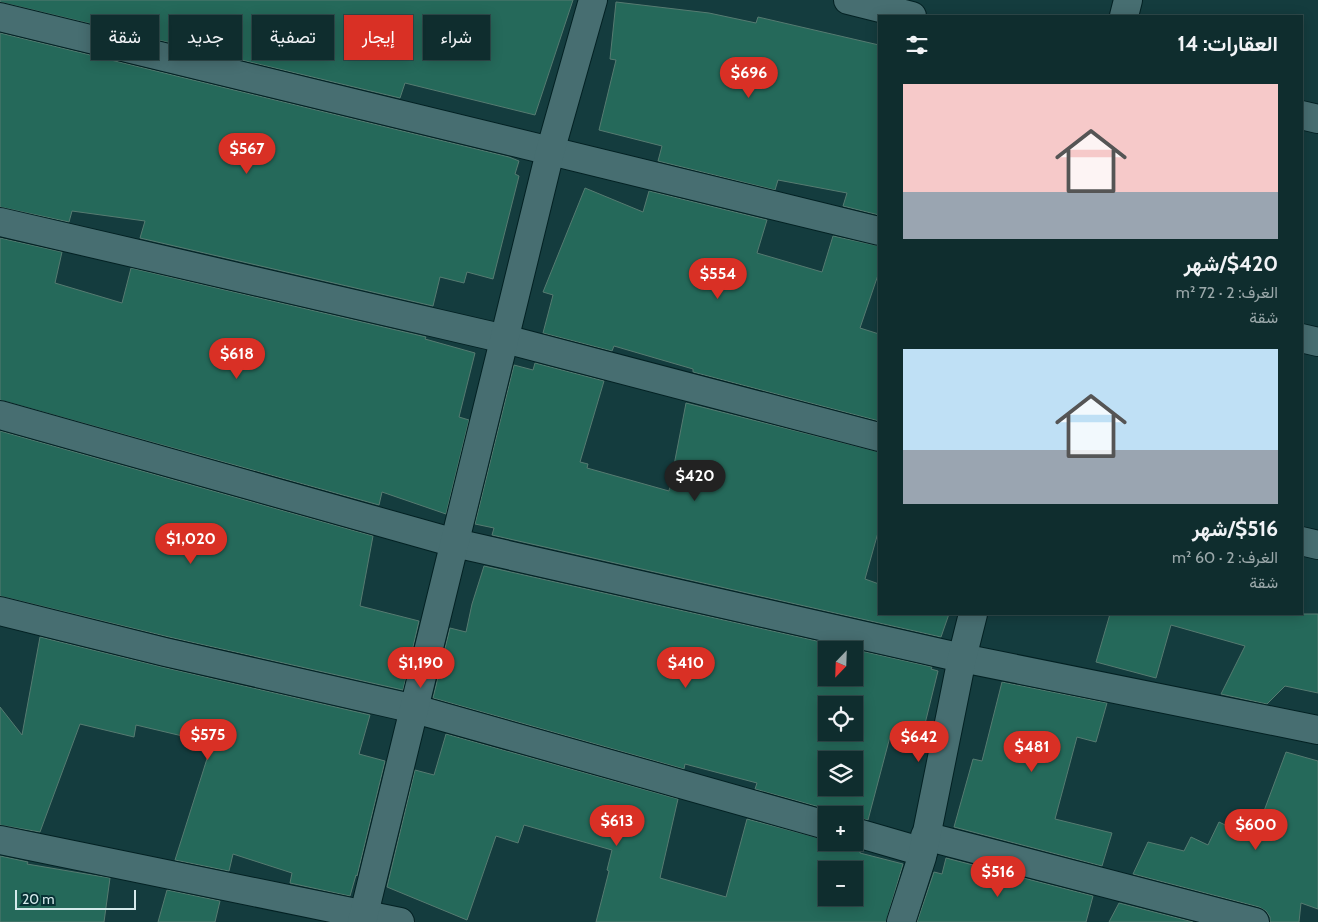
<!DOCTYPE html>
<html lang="ar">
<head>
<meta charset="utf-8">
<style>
  body { margin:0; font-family:Cabin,Vazirmatn,sans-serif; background:#183536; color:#f1f3f6; direction:rtl; height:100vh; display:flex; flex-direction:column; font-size:19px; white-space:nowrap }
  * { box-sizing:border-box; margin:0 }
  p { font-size:16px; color:#9ba8aa }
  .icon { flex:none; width:28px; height:28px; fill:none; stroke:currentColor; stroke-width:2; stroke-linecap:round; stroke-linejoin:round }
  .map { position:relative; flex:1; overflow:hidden; direction:ltr }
  .details { position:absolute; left:878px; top:15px; width:425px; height:600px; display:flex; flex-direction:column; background:#0f2d2e; border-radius:0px; box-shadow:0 2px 12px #0003,0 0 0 1px #2f494a; direction:rtl }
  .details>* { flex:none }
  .top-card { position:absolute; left:15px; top:15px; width:475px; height:45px; direction:rtl; display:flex; gap:10px }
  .needle { width:32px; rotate:203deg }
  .tools { position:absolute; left:818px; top:641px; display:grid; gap:10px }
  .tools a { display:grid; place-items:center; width:45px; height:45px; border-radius:0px; background:#0f2d2e; box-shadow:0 2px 12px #0003,0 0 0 1px #2f494a; font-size:25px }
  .scale { position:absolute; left:15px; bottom:12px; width:121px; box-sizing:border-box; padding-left:5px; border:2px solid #d5eaeb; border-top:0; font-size:14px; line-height:18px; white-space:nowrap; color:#d5eaeb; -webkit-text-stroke:4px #073134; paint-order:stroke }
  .price { position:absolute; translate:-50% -42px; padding:0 11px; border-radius:18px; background:#d93025; color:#fff; font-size:16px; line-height:32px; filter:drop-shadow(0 1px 2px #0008) }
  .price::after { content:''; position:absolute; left:50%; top:30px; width:15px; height:11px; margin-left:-8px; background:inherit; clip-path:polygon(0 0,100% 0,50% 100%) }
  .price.selected { background:#222; color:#fff }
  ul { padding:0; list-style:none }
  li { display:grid; align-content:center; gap:10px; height:265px; padding:0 25px }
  li span { display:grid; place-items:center; height:155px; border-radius:0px; color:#555 }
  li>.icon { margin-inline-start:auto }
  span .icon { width:90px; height:90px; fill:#fffc; stroke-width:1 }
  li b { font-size:21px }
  h2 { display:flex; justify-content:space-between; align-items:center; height:60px; padding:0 25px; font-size:21px }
  .chip { padding:0 18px; border-radius:0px; background:#0f2d2e; box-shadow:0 2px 12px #0003,0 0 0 1px #2f494a; font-size:18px; line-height:45px }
  .chip.selected { background:#d93025; color:#fff }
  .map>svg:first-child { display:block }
  .building { fill:#25695a; stroke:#567b71; fill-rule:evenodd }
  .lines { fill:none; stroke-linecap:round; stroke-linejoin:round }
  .minor-casing { stroke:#032123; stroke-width:30 }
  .minor { stroke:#476e71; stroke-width:28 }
</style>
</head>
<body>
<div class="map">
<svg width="1318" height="922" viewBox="0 0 1318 922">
  <rect width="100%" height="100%" fill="#143c3e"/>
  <g class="building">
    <path d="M0,0H573L535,115L405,83L400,98L0,2Z"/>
    <path d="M616,2L709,13L756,23L758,17L879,45V215L843,206L847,193L778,180L775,190L658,161L662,146L599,130L616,60L610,59Z"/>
    <path d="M0,33L509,157L519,161L515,174L519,176L493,279L467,272L464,283L440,277L433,306L140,238L145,221L72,211L69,222L0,207Z"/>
    <path d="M585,188L643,212L649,191L767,220L757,253L822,272L833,236L879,246V272L860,328L879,334V421L693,372V369L614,346L612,351L543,333L553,295L543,292Z"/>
    <path d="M0,238L62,252L55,283L122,303L131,268L426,337L425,339L475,353L459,417L469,420L446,514L382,492L379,505L0,400Z"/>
    <path d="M535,363L604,381L580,462L588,464L587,468L669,491L686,403L879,452V529L865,579L879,584V614H949L941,637L492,535L494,528L475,524L514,365L533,370Z"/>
    <path d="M0,431L373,536L360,606L419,621L403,690L169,637L0,596Z"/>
    <path d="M484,566L932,667L931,669L938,671L921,740L891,733L868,820L854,817V815H838L830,810L755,789L757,783L685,764L684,769L433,698L450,628L466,632L472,604ZM826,650H854V678H826ZM826,705H854V732H826ZM826,760H854V788H826Z"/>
    <path d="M1110,614H1318V693L1285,686L1267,704L1221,694L1245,646L1171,625L1156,678L1096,662Z"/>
    <path d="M40,637L162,667L370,715L359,754L385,761L357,876L356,875L350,896L290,883L292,873L233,854L229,871L175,860L212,743L136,725L134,737L80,724L40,832L0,825V707L22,735Z"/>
    <path d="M1002,682L1107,703L1096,742L1077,737L1055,819L1112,833L1102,866L954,827L973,759L982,761Z"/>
    <path d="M446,734L678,799L660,878L726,897L747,819L826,840V842H843L850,847L860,850V853L903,864L886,922H596L609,871L607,870L612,850L524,825L518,843L496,836L467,920L387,887L415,770L434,775ZM826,870H854V898H826Z"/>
    <path d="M1286,752L1318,761V909L1301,903L1299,922H1270V917L1266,911L1259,907L1133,874L1148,842L1184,851L1191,837L1208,845L1219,822L1240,832L1245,821L1258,827Z"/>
    <path d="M0,856L28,862L27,864L110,878L104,922H0Z"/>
    <path d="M946,858L1093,896L1086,922H917L934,872L942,874Z"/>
    <path d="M167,890L220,901L215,922H158Z"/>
    <path d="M1119,903L1193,922H1109Z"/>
  </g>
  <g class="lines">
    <g class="minor-casing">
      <g id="minor">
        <path d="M848,0L912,16"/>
        <path d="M1124,16L1128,0"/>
        <path d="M0,17L879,231"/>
        <path d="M1301,115L1318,119"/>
        <path d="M0,222L505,339L879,437"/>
        <path d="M1301,338L1318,342"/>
        <path d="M0,415L455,543L962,658L1318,730"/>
        <path d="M1301,541L1318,545"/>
        <path d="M0,611L165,652L415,709L826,825"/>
        <path d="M854,832L923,852"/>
        <path d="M925,836L1255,922"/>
        <path d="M0,840L400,922"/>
        <path d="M362,922L550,152L593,0"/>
        <path d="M901,922L922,857L962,658L973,614"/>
      </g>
    </g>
    <use href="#minor" class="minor"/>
  </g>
</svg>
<div class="tools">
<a><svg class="needle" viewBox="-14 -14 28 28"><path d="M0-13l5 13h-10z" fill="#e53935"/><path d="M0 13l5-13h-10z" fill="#9ba8aa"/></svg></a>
<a><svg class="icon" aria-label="locate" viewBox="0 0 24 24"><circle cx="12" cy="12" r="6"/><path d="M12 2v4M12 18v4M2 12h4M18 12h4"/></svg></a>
<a><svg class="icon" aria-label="layers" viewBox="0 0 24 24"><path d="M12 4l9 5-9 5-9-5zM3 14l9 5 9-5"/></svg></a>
<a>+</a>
<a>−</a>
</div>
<div class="scale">20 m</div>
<b class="price" style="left:749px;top:99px">$696</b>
<b class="price" style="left:247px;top:175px">$567</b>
<b class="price" style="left:718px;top:300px">$554</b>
<b class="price" style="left:237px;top:380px">$618</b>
<b class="price selected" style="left:695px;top:502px">$420</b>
<b class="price" style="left:191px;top:565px">$1,020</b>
<b class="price" style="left:421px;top:689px">$1,190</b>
<b class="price" style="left:686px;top:689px">$410</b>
<b class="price" style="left:208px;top:761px">$575</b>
<b class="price" style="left:919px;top:763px">$642</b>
<b class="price" style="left:1032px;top:773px">$481</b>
<b class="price" style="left:617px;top:847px">$613</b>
<b class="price" style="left:1256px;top:851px">$600</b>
<b class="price" style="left:998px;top:898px">$516</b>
<div class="top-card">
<a class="chip">شراء</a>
<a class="chip selected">إيجار</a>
<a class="chip">تصفية</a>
<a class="chip">جديد</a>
<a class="chip">شقة</a>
</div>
<section class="details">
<h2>العقارات: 14<svg class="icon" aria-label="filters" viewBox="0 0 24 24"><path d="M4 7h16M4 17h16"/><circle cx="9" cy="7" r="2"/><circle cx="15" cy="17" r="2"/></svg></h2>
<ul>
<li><span style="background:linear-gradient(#f6c9c9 70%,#9aa5b1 0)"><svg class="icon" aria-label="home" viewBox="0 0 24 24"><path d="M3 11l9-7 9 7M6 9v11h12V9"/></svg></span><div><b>$420/شهر</b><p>الغرف: 2 · 72 m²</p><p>شقة</p></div></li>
<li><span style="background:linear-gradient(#bfe0f5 65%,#9aa5b1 0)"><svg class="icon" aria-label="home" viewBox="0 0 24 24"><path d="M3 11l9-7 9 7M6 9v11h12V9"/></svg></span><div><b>$516/شهر</b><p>الغرف: 2 · 60 m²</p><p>شقة</p></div></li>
</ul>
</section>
</div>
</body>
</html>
